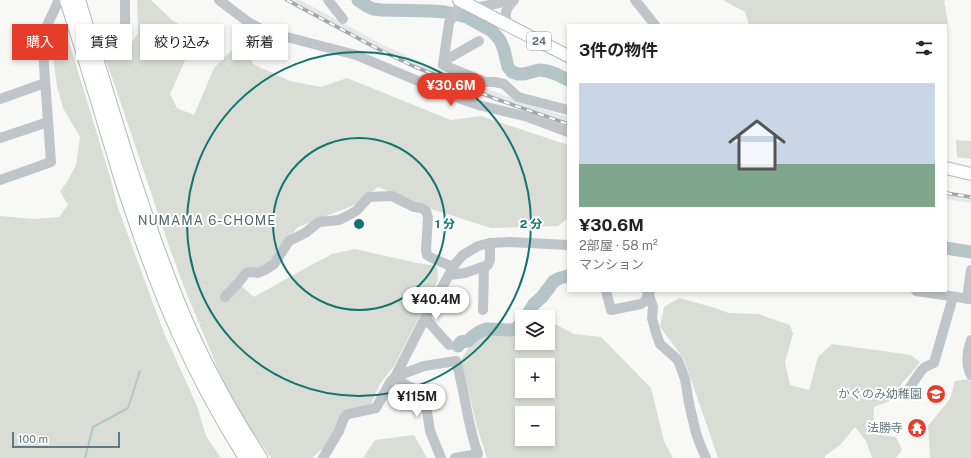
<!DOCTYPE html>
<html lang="ja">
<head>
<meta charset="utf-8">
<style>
  body { margin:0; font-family:"Public Sans","Noto Sans JP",sans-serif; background:#f2f2f2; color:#222; height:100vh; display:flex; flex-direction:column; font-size:15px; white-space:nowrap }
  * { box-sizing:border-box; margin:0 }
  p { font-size:13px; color:#767676 }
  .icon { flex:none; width:22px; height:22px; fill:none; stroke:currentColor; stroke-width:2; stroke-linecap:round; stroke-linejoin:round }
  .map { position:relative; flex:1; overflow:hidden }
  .panel { position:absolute; left:567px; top:24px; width:380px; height:268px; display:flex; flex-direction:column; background:#fff; border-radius:0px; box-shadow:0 2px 6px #0003 }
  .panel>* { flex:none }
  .guide { position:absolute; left:12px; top:24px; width:380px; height:36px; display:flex; gap:8px }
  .tools { position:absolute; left:515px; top:310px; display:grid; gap:8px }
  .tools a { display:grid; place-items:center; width:40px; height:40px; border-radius:0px; background:#fff; box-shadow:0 2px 6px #0003; font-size:20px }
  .scale { position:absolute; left:12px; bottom:10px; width:108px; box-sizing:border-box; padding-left:4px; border:2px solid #637881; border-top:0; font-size:11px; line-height:14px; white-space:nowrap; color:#637881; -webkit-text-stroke:3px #fff; paint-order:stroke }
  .price { position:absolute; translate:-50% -34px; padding:0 9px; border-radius:14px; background:#fff; color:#222; font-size:13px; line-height:26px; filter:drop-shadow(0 1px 2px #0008) }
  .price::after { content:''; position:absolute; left:50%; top:24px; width:12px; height:9px; margin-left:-6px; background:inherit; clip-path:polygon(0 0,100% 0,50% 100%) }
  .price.active { background:#e53d29; color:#fff }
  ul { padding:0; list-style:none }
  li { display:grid; align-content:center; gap:8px; height:212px; padding:0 12px }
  li span { display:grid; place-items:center; height:124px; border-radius:0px; color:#555 }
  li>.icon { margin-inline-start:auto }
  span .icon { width:72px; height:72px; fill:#fffc; stroke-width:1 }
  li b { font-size:17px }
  h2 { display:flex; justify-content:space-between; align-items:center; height:48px; padding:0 12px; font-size:17px }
  .chip { padding:0 14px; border-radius:0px; background:#fff; box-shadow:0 2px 6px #0003; font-size:14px; line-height:36px }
  .chip.active { background:#e53d29; color:#fff }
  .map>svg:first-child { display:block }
  .built { fill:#e6e8e7 }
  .green { fill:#d9ddd5; fill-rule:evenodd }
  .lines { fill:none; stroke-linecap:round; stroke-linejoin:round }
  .stream { stroke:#b5c5c7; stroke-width:2 }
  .river { stroke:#b5c5c7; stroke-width:13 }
  .major-casing { stroke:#b3b9bc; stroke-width:14 }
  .highway-casing { stroke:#b2b8bb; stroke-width:16 }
  .minor { stroke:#bfc5c8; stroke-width:10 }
  .major { stroke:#fff; stroke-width:12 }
  .highway { stroke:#fff; stroke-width:14 }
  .rail-casing { stroke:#9ea8ad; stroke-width:3.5 }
  .rail { stroke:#fff; stroke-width:2; stroke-dasharray:6; stroke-linecap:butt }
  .ring { fill:none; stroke:#0f766e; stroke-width:2 }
  .labels { text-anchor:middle; stroke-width:4; stroke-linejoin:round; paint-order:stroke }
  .shield { fill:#fff; stroke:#92a0a7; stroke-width:1 }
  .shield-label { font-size:11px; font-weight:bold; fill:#637881 }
  .poi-label { font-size:12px; fill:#637881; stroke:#fff; text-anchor:end }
  .neighbourhood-label { font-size:13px; letter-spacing:1px; fill:#55656c; stroke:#fff }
  .centre { fill:#0f766e; stroke:#fff; stroke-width:2 }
  .ring-label { font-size:12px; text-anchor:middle; font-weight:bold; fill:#0f766e; stroke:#fff; stroke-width:4; stroke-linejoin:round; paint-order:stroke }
</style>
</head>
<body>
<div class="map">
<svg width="971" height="458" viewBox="0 0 971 458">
  <rect width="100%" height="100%" fill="#f8f8f6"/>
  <g class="built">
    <path d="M283,0H300L383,45L417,60L458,78L539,108L568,117V126L495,101L455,86L413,68L379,52L300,10Z"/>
    <path d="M946,191L971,195V203L946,199Z"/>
  </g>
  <g class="green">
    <path d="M137,0H151L172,20L192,32L193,43L170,94L177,108L194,115L214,68L236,46L246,47L253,64L290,81L321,87L347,78L451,120L481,116L568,145V218L558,226L491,228L431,209L378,187L352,206L298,227L266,265L233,279L254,297L304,269L332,254L355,249L417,263L437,266L438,280L394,366L380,384L371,404L346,409L325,447L314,456L313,458H271L232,403L184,287L170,249L113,80L103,54L127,50L138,33Z"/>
    <path d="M723,0H946L944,1L948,22L946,41V25H749L745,12Z"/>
    <path d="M60,24L65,29L111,180L117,205L164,333L197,406L206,436L221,458H0V216L34,219L59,217L68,205L60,191L67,182L76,165L80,137L63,108L57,87L50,34Z"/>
    <path d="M956,140L971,141V159L957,157Z"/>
    <path d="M679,298L712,307L729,313L758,314L790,325L793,334L785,362L790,385L809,390L818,357L832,344L911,355L920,362L913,371L902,383L893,400L874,407L873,434L896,437L902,450L896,458H872L866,441L855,427L840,445L825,456V458H718L684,359L660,327L664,307Z"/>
    <path d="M548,319L553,323L574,334L601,337L651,388L664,441L673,458H487L477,427L461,360L478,333L511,328L522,320V343H548ZM522,365H548V391H522ZM522,413H548V439H522Z"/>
    <path d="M969,379L971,382V458H930L928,426L950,399L955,381Z"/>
    <path d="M414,435L427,458H363L375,440Z"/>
  </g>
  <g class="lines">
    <g class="stream">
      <path d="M641,291L646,294"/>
      <path d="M85,458L93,427L128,408L140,371"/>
    </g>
    <g class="river">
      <path d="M358,0L367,6L373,9L382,10L432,11L445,12L467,17L492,31L500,40L504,50L508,67L512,72L518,74H524L539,70L547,71L556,74L568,80"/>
      <path d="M946,248L971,252"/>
      <path d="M526,317L534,304L542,297L554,281L560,278L568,276"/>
      <path d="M458,346L461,342L468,341L472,337L479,332L486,329L511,330L516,329L522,322"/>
    </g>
    <g class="major-casing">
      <g id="major">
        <path d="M459,0L568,56"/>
        <path d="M946,168L971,174"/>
      </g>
    </g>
    <g class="highway-casing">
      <g id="highway">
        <path d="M67,0C86,59 103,118 121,177C138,230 156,282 179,333C198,376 221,418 246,458"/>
        <path d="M78,0C108,96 135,194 172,288C195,348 225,404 260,458"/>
      </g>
    </g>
    <g class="minor">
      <path d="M219,0L248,22L261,29L275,34L356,55L461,99L482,106L528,117L568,132"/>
      <path d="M328,0L343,19"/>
      <path d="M635,0L655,25"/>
      <path d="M462,1L449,23L443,65L485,82H495L504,84L518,97L568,110"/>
      <path d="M475,8L499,3L509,0"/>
      <path d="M125,24V0"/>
      <path d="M510,26C502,15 506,8 514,0"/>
      <path d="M444,61L479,41"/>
      <path d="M0,99L45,83"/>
      <path d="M0,138L48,122"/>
      <path d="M0,180L51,162L42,38L43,34L59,0"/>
      <path d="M449,275L465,273L488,265L490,260V243"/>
      <path d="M606,291L611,310L641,304L645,301L650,291"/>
      <path d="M916,291L971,299"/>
      <path d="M649,295L653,307L652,318L656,333L660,344L678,360L685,379L689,403L696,433L700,444L706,458"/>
      <path d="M225,297L239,282L246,273L250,272L258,273L265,270L274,264L289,241L305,233L319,222L339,220L347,216L356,211L369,197L392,196L414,207L421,208L426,211L428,217L426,250L427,255L432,258L453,267"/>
      <path d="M967,299L971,270"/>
      <path d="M483,310L484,267"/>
      <path d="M425,318L449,345"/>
      <path d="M971,340C967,352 965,364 971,375"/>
      <path d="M395,377L424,366L456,361C465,391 467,424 478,454L455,458"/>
      <path d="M395,377L408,386L415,389L425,398L430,431L441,458"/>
      <path d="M906,393L921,371L925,367L934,363L953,297"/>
      <path d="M323,458L339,431L344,418L348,414L376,408L391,381L395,377L425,318L455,264L463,255L478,246L490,243L510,242L568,245"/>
    </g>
    <use href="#major" class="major"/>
    <use href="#highway" class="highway"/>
    <g class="rail-casing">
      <g id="rail">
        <path d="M287,0L380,50L413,66L496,99L568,124"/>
        <path d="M946,193L971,197"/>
      </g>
    </g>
    <use href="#rail" class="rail"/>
  </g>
  <g class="ring">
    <circle cx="359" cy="224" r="86"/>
    <circle cx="359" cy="224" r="172"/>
  </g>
  <defs>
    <g id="school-disc" transform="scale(1)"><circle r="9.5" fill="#e53d29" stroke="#fff"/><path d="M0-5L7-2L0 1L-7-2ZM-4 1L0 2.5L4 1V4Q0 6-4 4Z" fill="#fff"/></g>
    <g id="temple-disc" transform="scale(1)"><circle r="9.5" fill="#e53d29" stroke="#fff"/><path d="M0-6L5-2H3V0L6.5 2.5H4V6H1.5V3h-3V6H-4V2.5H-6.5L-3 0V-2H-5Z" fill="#fff"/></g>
  </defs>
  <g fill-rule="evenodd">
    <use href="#school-disc" x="936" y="394"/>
    <use href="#temple-disc" x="917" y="428"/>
  </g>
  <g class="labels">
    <rect class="shield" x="527" y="32" width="24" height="18" rx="3"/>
    <g class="shield-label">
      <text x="539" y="45">24</text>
    </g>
    <g class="poi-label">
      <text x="922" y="398">かぐのみ幼稚園</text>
      <text x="903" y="432">法勝寺</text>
    </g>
    <g class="neighbourhood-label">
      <text x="207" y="225">NUMAMA 6-CHOME</text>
    </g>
  </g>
  <circle cx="359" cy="224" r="6" class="centre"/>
  <g class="ring-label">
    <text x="445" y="228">1 分</text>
    <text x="531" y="228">2 分</text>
  </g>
</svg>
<div class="tools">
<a><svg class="icon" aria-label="layers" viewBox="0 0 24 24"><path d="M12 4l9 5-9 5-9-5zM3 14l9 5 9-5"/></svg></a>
<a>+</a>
<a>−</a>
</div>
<div class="scale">100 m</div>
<b class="price active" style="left:451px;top:107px">¥30.6M</b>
<b class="price" style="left:436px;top:321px">¥40.4M</b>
<b class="price" style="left:417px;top:418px">¥115M</b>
<div class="guide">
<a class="chip active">購入</a>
<a class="chip">賃貸</a>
<a class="chip">絞り込み</a>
<a class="chip">新着</a>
</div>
<section class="panel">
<h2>3件の物件<svg class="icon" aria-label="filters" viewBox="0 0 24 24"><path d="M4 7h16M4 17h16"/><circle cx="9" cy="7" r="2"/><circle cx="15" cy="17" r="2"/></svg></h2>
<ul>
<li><span style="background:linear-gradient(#c9d6e8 65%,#7fa58c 0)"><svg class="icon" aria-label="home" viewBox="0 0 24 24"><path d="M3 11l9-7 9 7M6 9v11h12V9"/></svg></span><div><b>¥30.6M</b><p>2部屋 · 58 m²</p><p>マンション</p></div></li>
</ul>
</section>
</div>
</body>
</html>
